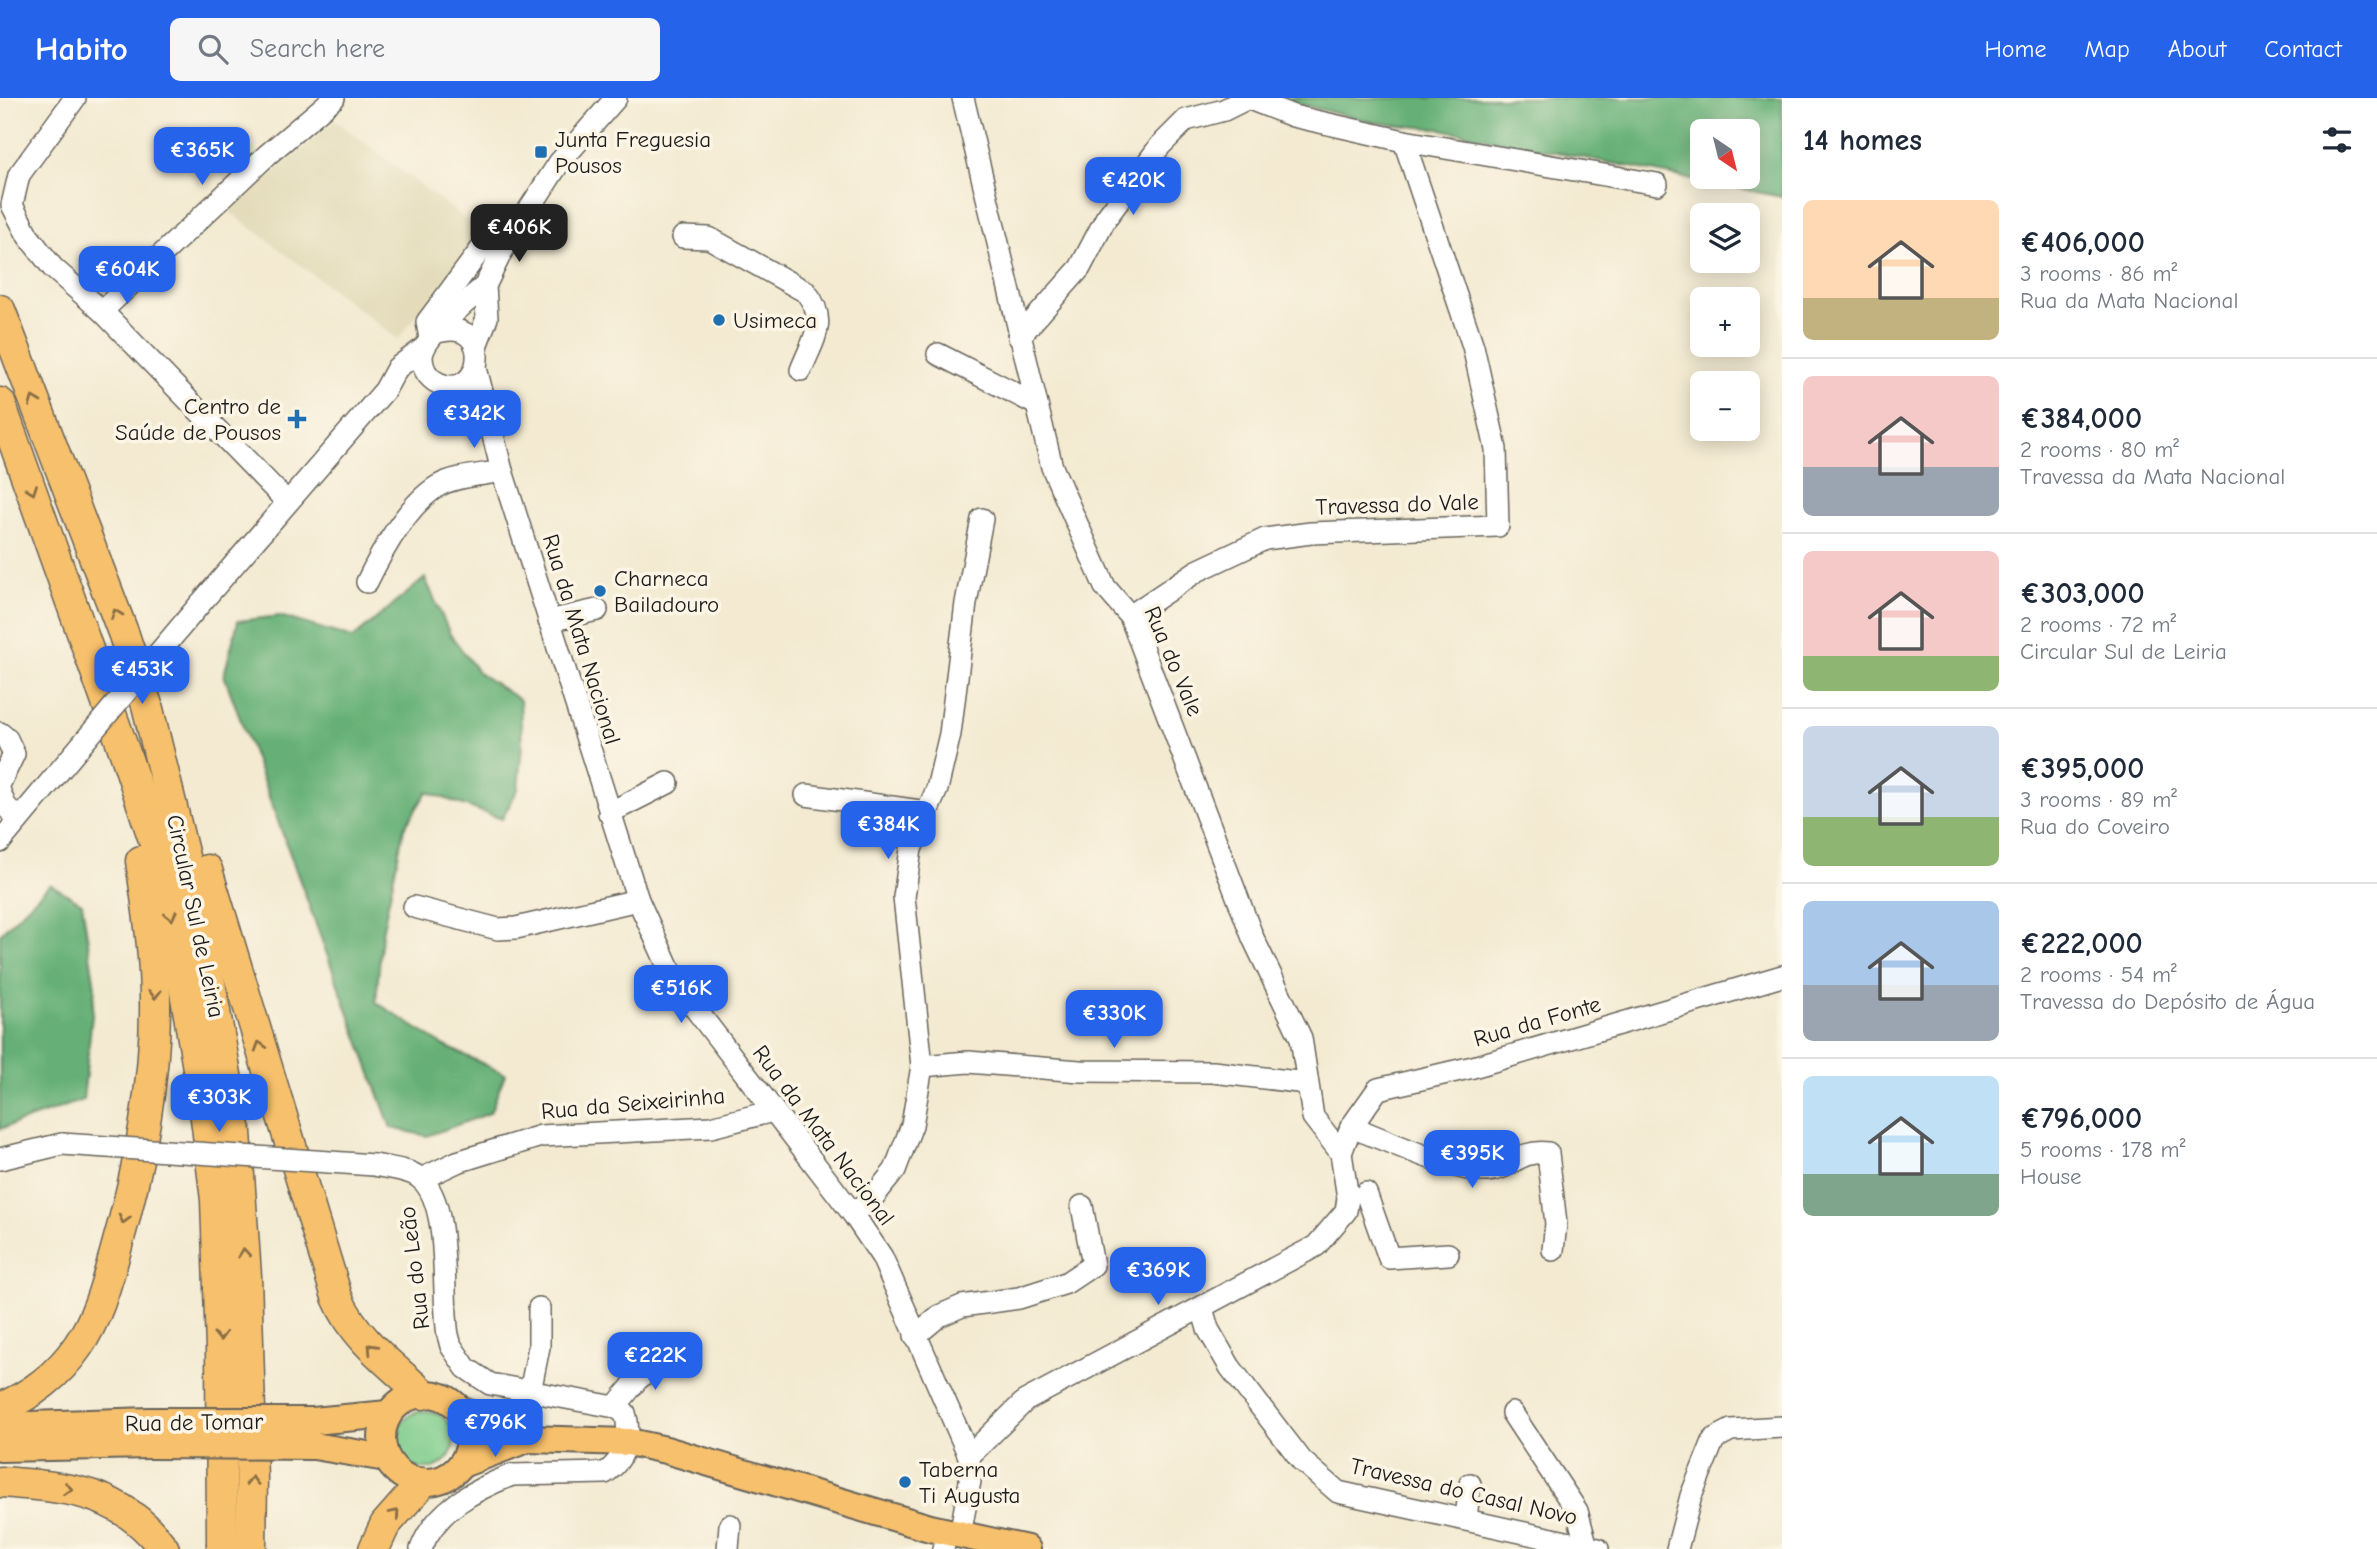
<!DOCTYPE html>
<html lang="en">
<head>
<meta charset="utf-8">
<style>
  body { margin:0; font-family:"Comic Neue",sans-serif; background:#f6f6f7; color:#1f2937; height:100vh; display:flex; flex-direction:column; font-size:26px; white-space:nowrap }
  * { box-sizing:border-box; margin:0 }
  p { font-size:23px; color:#747a83 }
  .icon { flex:none; width:38px; height:38px; fill:none; stroke:currentColor; stroke-width:2; stroke-linecap:round; stroke-linejoin:round }
  .map { position:relative; flex:1; overflow:hidden }
  .drawer { display:flex; flex-direction:column; background:#fff; width:595px }
  .drawer>* { flex:none }
  .needle { width:46px; rotate:145deg }
  .controls { position:absolute; left:1690px; top:21px; display:grid; gap:14px }
  .controls a { display:grid; place-items:center; width:70px; height:70px; border-radius:10px; background:#fff; box-shadow:0 4px 18px #0003; font-size:35px }
  .price { position:absolute; translate:-50% -60px; padding:0 16px; border-radius:14px; background:#2563eb; color:#fff; font-size:23px; line-height:46px; filter:drop-shadow(0 2px 4px #0008) }
  .price::after { content:''; position:absolute; left:50%; top:42px; width:21px; height:16px; margin-left:-10px; background:inherit; clip-path:polygon(0 0,100% 0,50% 100%) }
  .price.selected { background:#222; color:#fff }
  ul { padding:0; list-style:none }
  li { display:flex; align-items:center; gap:21px; height:175px; padding:0 21px }
  li+li { border-top:2px solid #e0e1e3 }
  li span { display:grid; place-items:center; flex:none; width:196px; height:140px; border-radius:10px; color:#555 }
  li>.icon { margin-inline-start:auto }
  span .icon { width:84px; height:84px; fill:#fffc; stroke-width:1 }
  li b { font-size:30px }
  h2 { display:flex; justify-content:space-between; align-items:center; height:84px; padding:0 21px; font-size:30px }
  header { display:flex; align-items:center; gap:42px; box-sizing:border-box; height:98px; padding:0 35px; background:#2563eb; color:#fff }
  header strong { font-size:33px }
  nav { display:flex; gap:38px; margin-inline-start:auto; font-size:24px }
  .search { width:490px; height:63px; background:#f6f6f7; display:flex; align-items:center; gap:18px; box-sizing:border-box; padding:0 24px; border-radius:10px; color:#747a83; font-size:26px }
  main { display:flex; flex:1; min-height:0 }
  .map>svg:first-child { display:block }
  .built { fill:#e3dbba }
  .green { fill:#7dcc8b; stroke:#4c7454; stroke-width:2 }
  .forest { fill:#66b077; stroke:#41664a; stroke-width:2; fill-rule:evenodd }
  .lines { fill:none; stroke-linecap:round; stroke-linejoin:round }
  .minor-casing { stroke:#67645b; stroke-width:24 }
  .major-casing { stroke:#67645b; stroke-width:30 }
  .highway-casing { stroke:#67645b; stroke-width:33 }
  .minor { stroke:#fff; stroke-width:21 }
  .major { stroke:#f7c06c; stroke-width:26 }
  .highway { stroke:#f7c06c; stroke-width:30 }
  .minor-bridge-casing { stroke:#67645b; stroke-width:24; stroke-linecap:butt }
  .major-bridge-casing { stroke:#67645b; stroke-width:30; stroke-linecap:butt }
  .minor-bridge { stroke:#fff; stroke-width:21 }
  .major-bridge { stroke:#f7c06c; stroke-width:26 }
  .oneway { stroke:#8a6e44 }
  .poi-dot { fill:#1f6fb2; stroke:#fcf5e5; stroke-width:2.5 }
  .labels { text-anchor:middle; stroke-width:7; stroke-linejoin:round; paint-order:stroke }
  .poi-label { font-size:23px; fill:#1c1c1c; stroke:#fcf5e5; text-anchor:start }
  .street-label { font-size:23px; fill:#1c1c1c; stroke:#fcf5e5 }
</style>
</head>
<body>
<header>
<strong>Habito</strong>
<div class="search"><svg class="icon" aria-label="search" viewBox="0 0 24 24"><circle cx="10" cy="10" r="6"/><path d="M15 15l6 6"/></svg>Search here</div>
<nav><a>Home</a><a>Map</a><a>About</a><a>Contact</a></nav>
</header>
<main>
<div class="map">
<svg width="1782" height="1451" viewBox="0 0 1782 1451">
  <rect width="100%" height="100%" fill="#fcf5e5"/>
  <filter id="ink" filterUnits="userSpaceOnUse"><feTurbulence type="fractalNoise" baseFrequency=".0143" numOctaves="2"/><feDisplacementMap in="SourceGraphic" scale="14" xChannelSelector="R" yChannelSelector="G"/><feConvolveMatrix kernelMatrix="1 2 1 2 8 2 1 2 1" color-interpolation-filters="sRGB"/></filter>
  <filter id="wash" filterUnits="userSpaceOnUse"><feTurbulence type="fractalNoise" baseFrequency=".00686" numOctaves="4" result="noise"/><feDisplacementMap in="SourceGraphic" scale="28" xChannelSelector="R" yChannelSelector="G"/><feGaussianBlur stdDeviation="1.57" result="paint"/><feColorMatrix in="noise" values="0 0 0 0 0 0 0 0 0 0 0 0 0 0 0 0 0 1.4 0 .05"/><feComposite in="paint" operator="in"/></filter>
  <g filter="url(#wash)">
    <rect width="100%" height="100%" fill="#f3ead1"/>
    <path class="built" d="M335,22L482,134L398,241L229,113Z"/>
    <circle class="green" cx="425" cy="1342" r="29"/>
    <g class="forest">
      <path d="M1274,0H1782V99L1440,31L1376,25ZM1703,33H1748V79H1703Z"/>
      <path d="M425,480L450,536L479,575L520,602L522,647L518,691L502,721L427,694L404,730L382,835L376,904L441,946L505,976L490,1015L427,1038L391,1030L224,577L238,523L280,518L353,540Z"/>
      <path d="M50,786L82,805L95,889L83,1002L0,1031V836Z"/>
    </g>
  </g>
  <g filter="url(#ink)">
    <g class="lines">
      <g class="minor-casing">
        <g id="minor">
          <path d="M75,0L19,77L12,107L28,138L53,170L102,213L287,404"/>
          <path d="M963,0L1052,369L1105,489L1130,518L1253,840L1301,940L1313,1019L1341,1055L1348,1100L1346,1113L1316,1148L1025,1303L969,1358"/>
          <path d="M1247,0L1293,18L1404,43L1657,86"/>
          <path d="M683,139L709,140L806,194C829,224 813,241 801,272"/>
          <path d="M102,213L267,57L334,0"/>
          <path d="M438,234C496,218 484,306 438,285C428,280 422,270 422,259C423,239 469,201 485,188"/>
          <path d="M1019,239L1080,170L1106,120L1160,48L1186,22L1224,12L1248,0"/>
          <path d="M430,240L427,224L490,139L499,132L517,128"/>
          <path d="M476,248L487,220L485,188L502,153L559,65L616,0"/>
          <path d="M938,256L1036,306"/>
          <path d="M476,270L502,373L638,802L668,868L691,905L853,1116L882,1159L969,1358L970,1383L960,1437"/>
          <path d="M367,484C382,453 407,407 438,388C454,378 483,377 502,373"/>
          <path d="M200,506L385,292L397,270L424,250"/>
          <path d="M1130,518L1197,473L1265,441L1311,435L1498,428L1496,351L1473,248L1404,43"/>
          <path d="M549,523L597,512"/>
          <path d="M0,635L7,641L14,656L0,685"/>
          <path d="M0,694L5,707L18,722"/>
          <path d="M806,697L927,714"/>
          <path d="M609,715L668,685"/>
          <path d="M0,744L51,683"/>
          <path d="M414,809L498,831L516,830L638,802"/>
          <path d="M922,968L968,964L1080,973L1213,974L1306,985"/>
          <path d="M1351,1029C1385,1041 1453,1074 1487,1073C1510,1072 1519,1051 1548,1055L1556,1126L1553,1152"/>
          <path d="M1341,1055L1351,1029L1378,991L1473,969L1782,878"/>
          <path d="M0,1061L62,1046"/>
          <path d="M374,1067C388,1070 408,1071 420,1080C452,1106 441,1197 448,1237L451,1248L466,1270L490,1286L615,1309L625,1315C632,1337 625,1362 605,1375L512,1377C476,1391 435,1412 421,1451"/>
          <path d="M421,1081L457,1064L541,1038L711,1029L773,1013"/>
          <path d="M1366,1095L1389,1160L1448,1156"/>
          <path d="M853,1116L871,1102L895,1072L912,1027L922,968L904,799L911,751L937,691L950,636L966,505L982,421"/>
          <path d="M1202,1210L1208,1231L1230,1269L1302,1363L1338,1394L1598,1451"/>
          <path d="M915,1238L939,1218L962,1208L1019,1200L1066,1185L1093,1167L1082,1108"/>
          <path d="M530,1294L539,1249V1210"/>
          <path d="M615,1309L637,1282L670,1254"/>
          <path d="M1512,1315L1577,1413L1587,1449"/>
          <path d="M1466,1420L1470,1386"/>
          <path d="M728,1451L730,1427"/>
          <path d="M943,1451L947,1434"/>
          <path d="M1677,1451L1691,1398L1714,1341L1731,1332L1782,1329"/>
        </g>
      </g>
      <g class="major-casing">
        <g id="major">
          <circle cx="426" cy="1340" r="44"/>
          <path d="M459,1311L527,1341L629,1344L666,1352L930,1430L1027,1451"/>
          <path d="M313,1323L388,1316"/>
          <path d="M0,1328L150,1323"/>
          <path d="M314,1348L386,1360"/>
          <path d="M0,1350L151,1347"/>
          <path d="M462,1366L527,1341"/>
        </g>
      </g>
      <g class="highway-casing">
        <g id="highway">
          <path d="M0,212L124,537L147,607L198,816L236,1034L246,1178L252,1381L251,1451"/>
          <path d="M0,305L126,658L154,742L175,834L205,1012L216,1102L221,1250L222,1451"/>
          <path d="M207,772L337,1199C354,1240 390,1266 423,1296"/>
          <path d="M0,1310C31,1298 59,1276 78,1248C97,1221 106,1187 115,1155C141,1065 160,968 154,873C152,836 146,799 141,763"/>
          <path d="M0,1384C67,1389 121,1392 164,1451"/>
          <path d="M374,1451L385,1427L422,1385"/>
        </g>
      </g>
      <use href="#minor" class="minor"/>
      <use href="#major" class="major"/>
      <use href="#highway" class="highway"/>
      <g class="minor-bridge-casing">
        <g id="minor-bridge">
          <path d="M51,683L200,506"/>
          <path d="M62,1046L374,1067"/>
        </g>
      </g>
      <g class="major-bridge-casing">
        <g id="major-bridge">
          <path d="M150,1323H313"/>
          <path d="M151,1347L314,1348"/>
        </g>
      </g>
      <use href="#minor-bridge" class="minor-bridge"/>
      <use href="#major-bridge" class="major-bridge"/>
    </g>
    <defs><path id="oneway-chevron" d="M-2-3.5L2.5 0L-2 3.5" fill="none" stroke-width="1.6" stroke-linecap="round" stroke-linejoin="round" transform="scale(1.75)"/></defs>
    <g class="oneway">
      <use href="#oneway-chevron" transform="translate(34 303) rotate(-111)"/>
      <use href="#oneway-chevron" transform="translate(32 392) rotate(70)"/>
      <use href="#oneway-chevron" transform="translate(116 516) rotate(-111)"/>
      <use href="#oneway-chevron" transform="translate(171 818) rotate(77)"/>
      <use href="#oneway-chevron" transform="translate(155 896) rotate(90)"/>
      <use href="#oneway-chevron" transform="translate(260 948) rotate(-107)"/>
      <use href="#oneway-chevron" transform="translate(124 1121) rotate(104)"/>
      <use href="#oneway-chevron" transform="translate(244 1155) rotate(-94)"/>
      <use href="#oneway-chevron" transform="translate(220 1238) rotate(88)"/>
      <use href="#oneway-chevron" transform="translate(372 1250) rotate(-133)"/>
      <use href="#oneway-chevron" transform="translate(252 1383) rotate(-90)"/>
      <use href="#oneway-chevron" transform="translate(68 1391) rotate(9)"/>
      <use href="#oneway-chevron" transform="translate(395 1416) rotate(-49)"/>
    </g>
  </g>
  <g class="poi-dot">
    <rect x="534" y="47" width="14" height="14" rx="3.5"/>
    <circle cx="719" cy="222" r="7"/>
    <path d="M293.5 310.5h7v7h7v7h-7v7h-7v-7h-7v-7h7z"/>
    <circle cx="600" cy="493" r="7"/>
    <circle cx="905" cy="1384" r="7"/>
  </g>
  <g class="labels">
    <g class="poi-label">
      <text x="555" y="49">Junta Freguesia<tspan x="555" dy="26">Pousos</tspan></text>
      <text x="733" y="230">Usimeca</text>
      <text x="281" y="316" text-anchor="end">Centro de<tspan x="281" dy="26">Saúde de Pousos</tspan></text>
      <text x="614" y="488">Charneca<tspan x="614" dy="26">Bailadouro</tspan></text>
      <text x="919" y="1379">Taberna<tspan x="919" dy="26">Ti Augusta</tspan></text>
    </g>
    <g class="street-label">
      <text transform="translate(1397 406) rotate(-2)" y="8">Travessa do Vale</text>
      <text transform="translate(582 541) rotate(73)" y="8">Rua da Mata Nacional</text>
      <text transform="translate(1174 563) rotate(67)" y="8">Rua do Vale</text>
      <text transform="translate(196 818) rotate(78)" y="8">Circular Sul de Leiria</text>
      <text transform="translate(1537 923) rotate(-16)" y="8">Rua da Fonte</text>
      <text transform="translate(633 1005) rotate(-5)" y="8">Rua da Seixeirinha</text>
      <text transform="translate(824 1037) rotate(53)" y="8">Rua da Mata Nacional</text>
      <text transform="translate(414 1170) rotate(-97)" y="8">Rua do Leão</text>
      <text transform="translate(194 1324) rotate(-1)" y="8">Rua de Tomar</text>
      <text transform="translate(1464 1393) rotate(13)" y="8">Travessa do Casal Novo</text>
    </g>
  </g>
</svg>
<div class="controls">
<a><svg class="needle" viewBox="-14 -14 28 28"><path d="M0-13l5 13h-10z" fill="#e53935"/><path d="M0 13l5-13h-10z" fill="#747a83"/></svg></a>
<a><svg class="icon" aria-label="layers" viewBox="0 0 24 24"><path d="M12 4l9 5-9 5-9-5zM3 14l9 5 9-5"/></svg></a>
<a>+</a>
<a>−</a>
</div>
<b class="price" style="left:202px;top:89px">€365K</b>
<b class="price" style="left:1133px;top:119px">€420K</b>
<b class="price selected" style="left:519px;top:166px">€406K</b>
<b class="price" style="left:127px;top:208px">€604K</b>
<b class="price" style="left:474px;top:352px">€342K</b>
<b class="price" style="left:142px;top:608px">€453K</b>
<b class="price" style="left:888px;top:763px">€384K</b>
<b class="price" style="left:681px;top:927px">€516K</b>
<b class="price" style="left:1114px;top:952px">€330K</b>
<b class="price" style="left:219px;top:1036px">€303K</b>
<b class="price" style="left:1472px;top:1092px">€395K</b>
<b class="price" style="left:1158px;top:1209px">€369K</b>
<b class="price" style="left:655px;top:1294px">€222K</b>
<b class="price" style="left:495px;top:1361px">€796K</b>
</div>
<section class="drawer">
<h2>14 homes<svg class="icon" aria-label="filters" viewBox="0 0 24 24"><path d="M4 7h16M4 17h16"/><circle cx="9" cy="7" r="2"/><circle cx="15" cy="17" r="2"/></svg></h2>
<ul>
<li><span style="background:linear-gradient(#ffd9b3 70%,#c2b280 0)"><svg class="icon" aria-label="home" viewBox="0 0 24 24"><path d="M3 11l9-7 9 7M6 9v11h12V9"/></svg></span><div><b>€406,000</b><p>3 rooms · 86 m²</p><p>Rua da Mata Nacional</p></div></li>
<li><span style="background:linear-gradient(#f6c9c9 65%,#9aa5b1 0)"><svg class="icon" aria-label="home" viewBox="0 0 24 24"><path d="M3 11l9-7 9 7M6 9v11h12V9"/></svg></span><div><b>€384,000</b><p>2 rooms · 80 m²</p><p>Travessa da Mata Nacional</p></div></li>
<li><span style="background:linear-gradient(#f6c9c9 75%,#8fb573 0)"><svg class="icon" aria-label="home" viewBox="0 0 24 24"><path d="M3 11l9-7 9 7M6 9v11h12V9"/></svg></span><div><b>€303,000</b><p>2 rooms · 72 m²</p><p>Circular Sul de Leiria</p></div></li>
<li><span style="background:linear-gradient(#c9d6e8 65%,#8fb573 0)"><svg class="icon" aria-label="home" viewBox="0 0 24 24"><path d="M3 11l9-7 9 7M6 9v11h12V9"/></svg></span><div><b>€395,000</b><p>3 rooms · 89 m²</p><p>Rua do Coveiro</p></div></li>
<li><span style="background:linear-gradient(#a9c7e8 60%,#9aa5b1 0)"><svg class="icon" aria-label="home" viewBox="0 0 24 24"><path d="M3 11l9-7 9 7M6 9v11h12V9"/></svg></span><div><b>€222,000</b><p>2 rooms · 54 m²</p><p>Travessa do Depósito de Água</p></div></li>
<li><span style="background:linear-gradient(#bfe0f5 70%,#7fa58c 0)"><svg class="icon" aria-label="home" viewBox="0 0 24 24"><path d="M3 11l9-7 9 7M6 9v11h12V9"/></svg></span><div><b>€796,000</b><p>5 rooms · 178 m²</p><p>House</p></div></li>
</ul>
</section>
</main>
</body>
</html>
